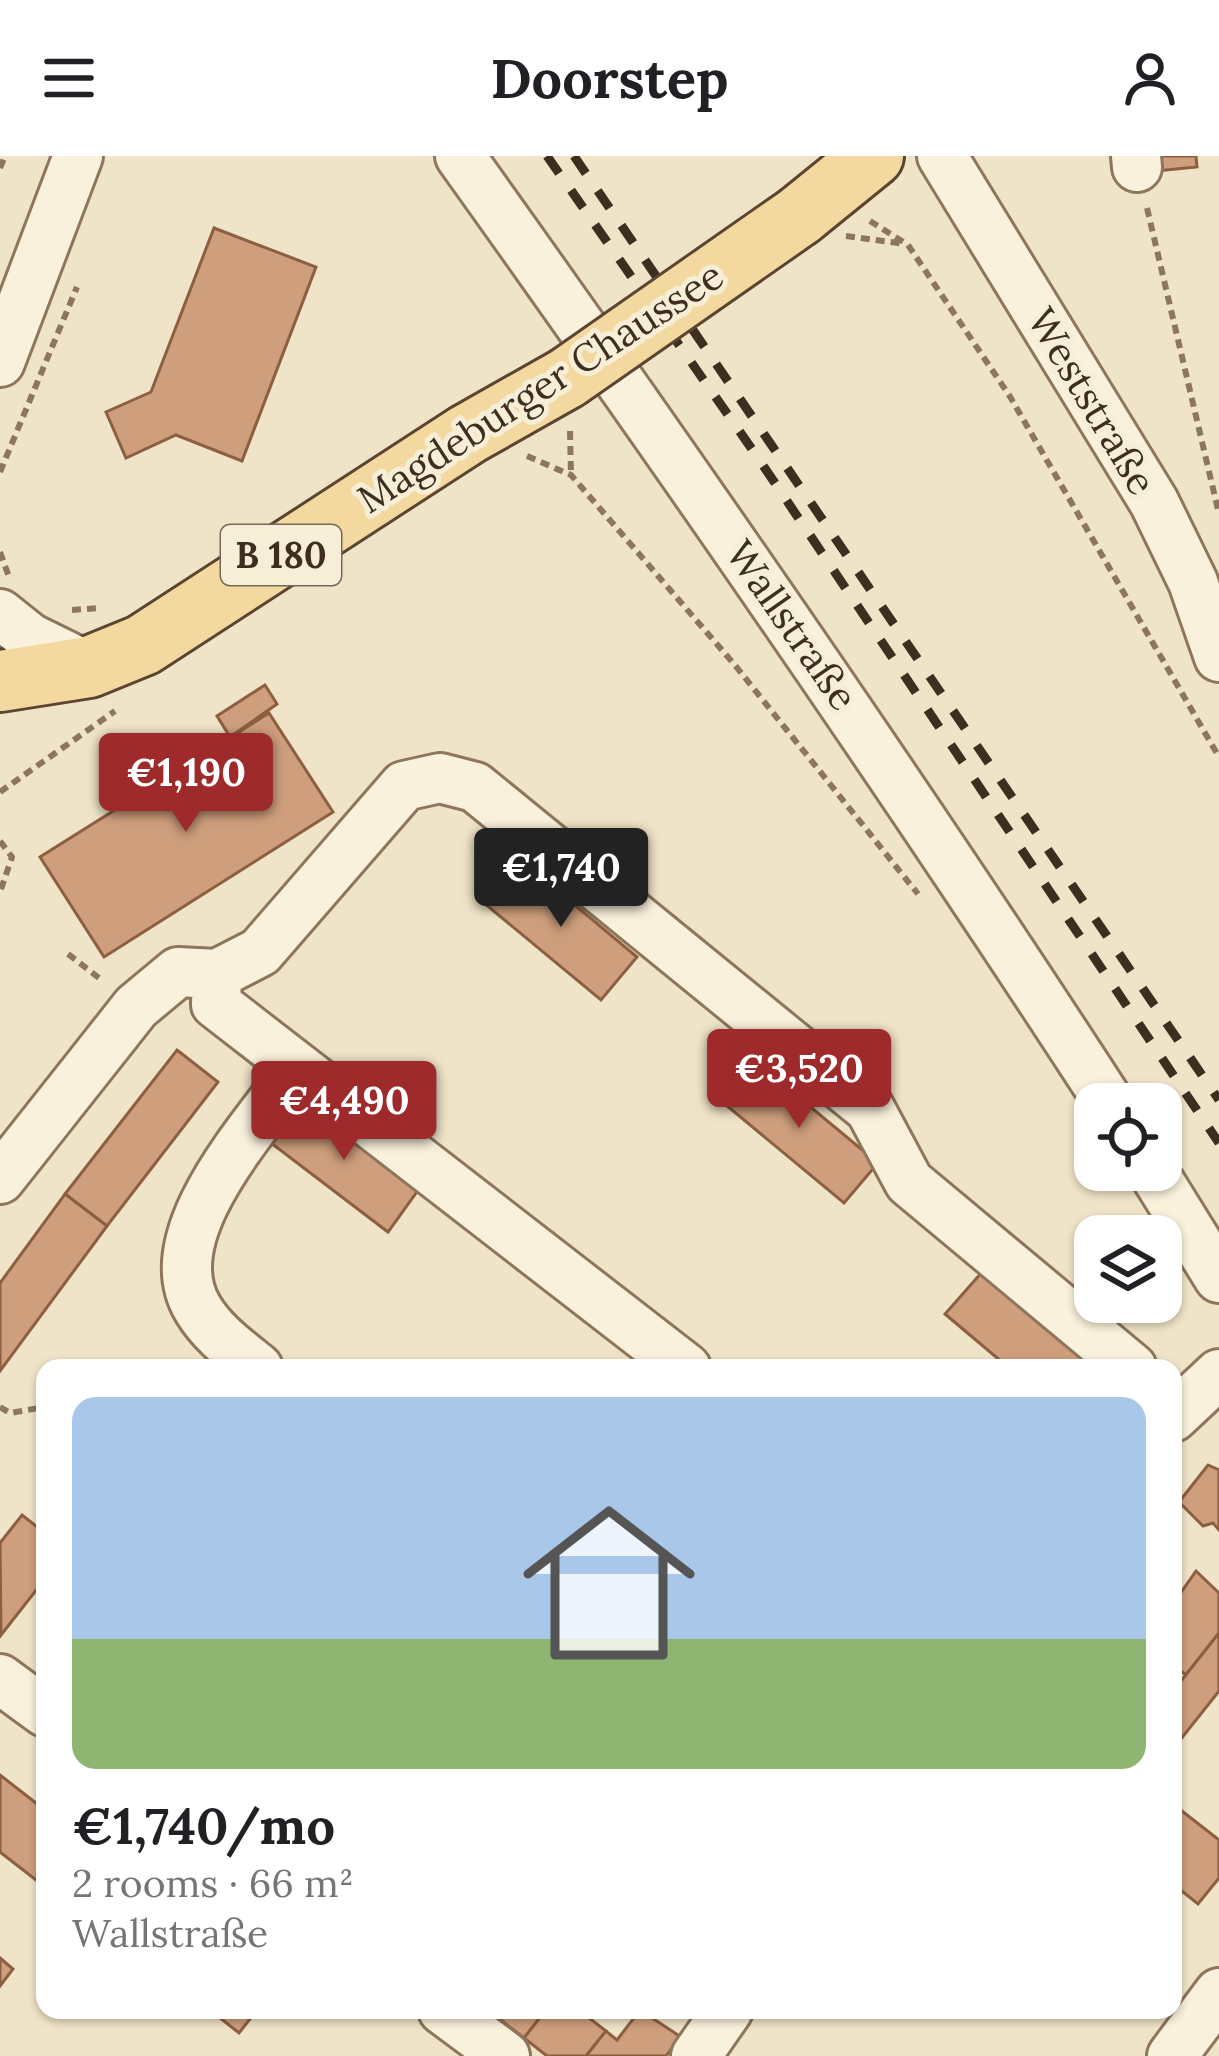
<!DOCTYPE html>
<html lang="en">
<head>
<meta charset="utf-8">
<style>
  body { margin:0; font-family:Lora,serif; background:#f6f6f6; color:#202124; height:100vh; display:flex; flex-direction:column; font-size:45px; white-space:nowrap }
  * { box-sizing:border-box; margin:0 }
  p { font-size:39px; color:#757577 }
  .icon { flex:none; width:66px; height:66px; fill:none; stroke:currentColor; stroke-width:2; stroke-linecap:round; stroke-linejoin:round }
  .map { position:relative; flex:1; overflow:hidden }
  .panel { position:absolute; left:36px; top:1203px; width:1146px; height:660px; display:flex; flex-direction:column; background:#fff; border-radius:24px; box-shadow:0 3px 9px #0004 }
  .panel>* { flex:none }
  .fabs { position:absolute; left:1074px; top:927px; display:grid; gap:24px }
  .fabs a { display:grid; place-items:center; width:108px; height:108px; border-radius:24px; background:#fff; box-shadow:0 3px 9px #0004; font-size:60px }
  .price { position:absolute; translate:-50% -102px; padding:0 27px; border-radius:12px; background:#9e2a2b; color:#fff; font-size:39px; line-height:78px; filter:drop-shadow(0 3px 6px #0008) }
  .price::after { content:''; position:absolute; left:50%; top:72px; width:36px; height:27px; margin-left:-18px; background:inherit; clip-path:polygon(0 0,100% 0,50% 100%) }
  .price.active { background:#222; color:#fff }
  ul { padding:0; list-style:none }
  li { display:grid; align-content:center; gap:24px; height:636px; padding:0 36px }
  li span { display:grid; place-items:center; height:372px; border-radius:24px; color:#555 }
  li>.icon { margin-inline-start:auto }
  span .icon { width:216px; height:216px; fill:#fffc; stroke-width:1 }
  li b { font-size:51px }
  header { display:flex; justify-content:space-between; align-items:center; height:156px; padding:0 36px; background:#fff; font-size:54px; font-weight:800 }
  .map>svg:first-child { display:block }
  .building { fill:#cf9f7d; stroke:#8d5f41; stroke-width:3 }
  .lines { fill:none; stroke-linecap:round; stroke-linejoin:round }
  .minor-casing { stroke:#8d765c; stroke-width:54 }
  .major-casing { stroke:#5b4430; stroke-width:66 }
  .path { stroke:#8d765c; stroke-width:6; stroke-dasharray:9 6; stroke-linecap:butt }
  .minor { stroke:#faf1dc; stroke-width:48 }
  .major { stroke:#f3d9a0; stroke-width:60 }
  .rail { stroke:#3d2e20; stroke-width:9; stroke-dasharray:21 21; stroke-linecap:butt }
  .major-bridge-casing { stroke:#5b4430; stroke-width:66; stroke-linecap:butt }
  .major-bridge { stroke:#f3d9a0; stroke-width:60 }
  .labels { text-anchor:middle; stroke-width:10; stroke-linejoin:round; paint-order:stroke }
  .shield { fill:#f7eed8; stroke:#756857; stroke-width:3 }
  .shield-label { font-size:36px; font-weight:bold; fill:#3d2e20 }
  .street-label { font-size:39px; fill:#3d2e20; stroke:#f7eed8 }
</style>
</head>
<body>
<header><svg class="icon" aria-label="menu" viewBox="0 0 24 24"><path d="M4 6h16M4 12h16M4 18h16"/></svg>Doorstep<svg class="icon" aria-label="person" viewBox="0 0 24 24"><circle cx="12" cy="8" r="4"/><path d="M4 21q1-7 8-7t8 7"/></svg></header>
<div class="map">
<svg width="1219" height="1900" viewBox="0 0 1219 1900">
  <rect width="100%" height="100%" fill="#f0e4c8"/>
  <g class="building">
    <path d="M1154,0H1196L1197,11L1155,15Z"/>
    <path d="M214,72L316,111L242,305L176,279L126,302L106,256L151,236Z"/>
    <path d="M265,529L277,548L230,581L217,560Z"/>
    <path d="M269,557L333,656L104,801L40,701Z"/>
    <path d="M521,704L637,801L601,844L484,747Z"/>
    <path d="M177,894L218,926L107,1070L65,1038Z"/>
    <path d="M754,904L878,1007L844,1047L720,944Z"/>
    <path d="M300,937L421,1030L388,1076L267,984Z"/>
    <path d="M65,1038L107,1070L0,1215V1127Z"/>
    <path d="M983,1115L1097,1212H1009L945,1158Z"/>
    <path d="M1208,1309L1219,1314V1374L1213,1367L1203,1370L1179,1346Z"/>
    <path d="M22,1359L45,1377V1423L1,1479L0,1387Z"/>
    <path d="M1196,1415L1219,1437V1477L1186,1519L1173,1509V1448Z"/>
    <path d="M1219,1477V1535L1173,1593V1535Z"/>
    <path d="M0,1619L45,1654V1731L0,1696Z"/>
    <path d="M1173,1648L1219,1684V1722L1198,1748L1173,1728Z"/>
    <path d="M0,1802L13,1813L0,1830Z"/>
    <path d="M210,1854H257L239,1877Z"/>
    <path d="M488,1854H546L524,1882Z"/>
    <path d="M546,1854H579L606,1875L586,1900H547L524,1882Z"/>
    <path d="M640,1854L681,1881L666,1900H586L606,1875L617,1884Z"/>
  </g>
  <g class="lines">
    <g class="minor-casing">
      <g id="minor">
        <path d="M460,0C683,312 901,626 1110,948"/>
        <path d="M942,0L1154,346L1193,426L1219,501"/>
        <path d="M1136,0L1137,11"/>
        <path d="M0,206L78,0"/>
        <path d="M0,458L30,482L89,511"/>
        <path d="M217,818L260,796L404,630L440,622L475,631L870,953L909,1026L1132,1212"/>
        <path d="M1152,1014L1219,1122"/>
        <path d="M0,1023L136,851L178,816L217,818L216,848L686,1212"/>
        <path d="M258,1212C236,1194 213,1178 198,1153C153,1079 256,971 297,913"/>
        <path d="M1173,1261L1219,1218"/>
        <path d="M0,1523L45,1556"/>
        <path d="M443,1854L505,1900"/>
        <path d="M696,1900L728,1854"/>
        <path d="M1172,1900L1219,1837"/>
      </g>
    </g>
    <g class="major-casing">
      <g id="major">
        <path d="M799,60L873,0"/>
        <path d="M0,525L89,511L143,489L468,278L567,222"/>
      </g>
    </g>
    <g class="path">
      <path d="M0,12L5,0"/>
      <path d="M1147,52L1219,358"/>
      <path d="M870,65L908,89L1009,239L1219,601"/>
      <path d="M846,80L905,88"/>
      <path d="M570,275L571,319"/>
      <path d="M527,300L571,319L734,508L918,738"/>
      <path d="M0,316L77,131"/>
      <path d="M0,396L9,421"/>
      <path d="M72,454L100,452"/>
      <path d="M0,636L115,555"/>
      <path d="M0,685L12,701L0,736"/>
      <path d="M68,798L103,825"/>
      <path d="M0,1251L10,1257L45,1251"/>
    </g>
    <use href="#minor" class="minor"/>
    <use href="#major" class="major"/>
    <g class="rail">
      <path d="M547,0L754,296L1219,987"/>
      <path d="M574,0L1219,944"/>
    </g>
    <g class="major-bridge-casing">
      <path id="major-bridge" d="M567,222L799,60"/>
    </g>
    <use href="#major-bridge" class="major-bridge"/>
  </g>
  <g class="labels">
    <rect class="shield" x="221" y="369" width="120" height="60" rx="9"/>
    <g class="shield-label">
      <text x="281" y="412">B 180</text>
    </g>
    <g class="street-label">
      <text transform="translate(540 231) rotate(-33)" y="14">Magdeburger Chaussee</text>
      <text transform="translate(1092 245) rotate(59)" y="14">Weststraße</text>
      <text transform="translate(792 469) rotate(55)" y="14">Wallstraße</text>
    </g>
  </g>
</svg>
<div class="fabs">
<a><svg class="icon" aria-label="locate" viewBox="0 0 24 24"><circle cx="12" cy="12" r="6"/><path d="M12 2v4M12 18v4M2 12h4M18 12h4"/></svg></a>
<a><svg class="icon" aria-label="layers" viewBox="0 0 24 24"><path d="M12 4l9 5-9 5-9-5zM3 14l9 5 9-5"/></svg></a>
</div>
<b class="price" style="left:186px;top:679px">€1,190</b>
<b class="price active" style="left:561px;top:774px">€1,740</b>
<b class="price" style="left:799px;top:975px">€3,520</b>
<b class="price" style="left:344px;top:1007px">€4,490</b>
<section class="panel">
<ul>
<li><span style="background:linear-gradient(#a9c7e8 65%,#8fb573 0)"><svg class="icon" aria-label="home" viewBox="0 0 24 24"><path d="M3 11l9-7 9 7M6 9v11h12V9"/></svg></span><div><b>€1,740/mo</b><p>2 rooms · 66 m²</p><p>Wallstraße</p></div></li>
</ul>
</section>
</div>
</body>
</html>
